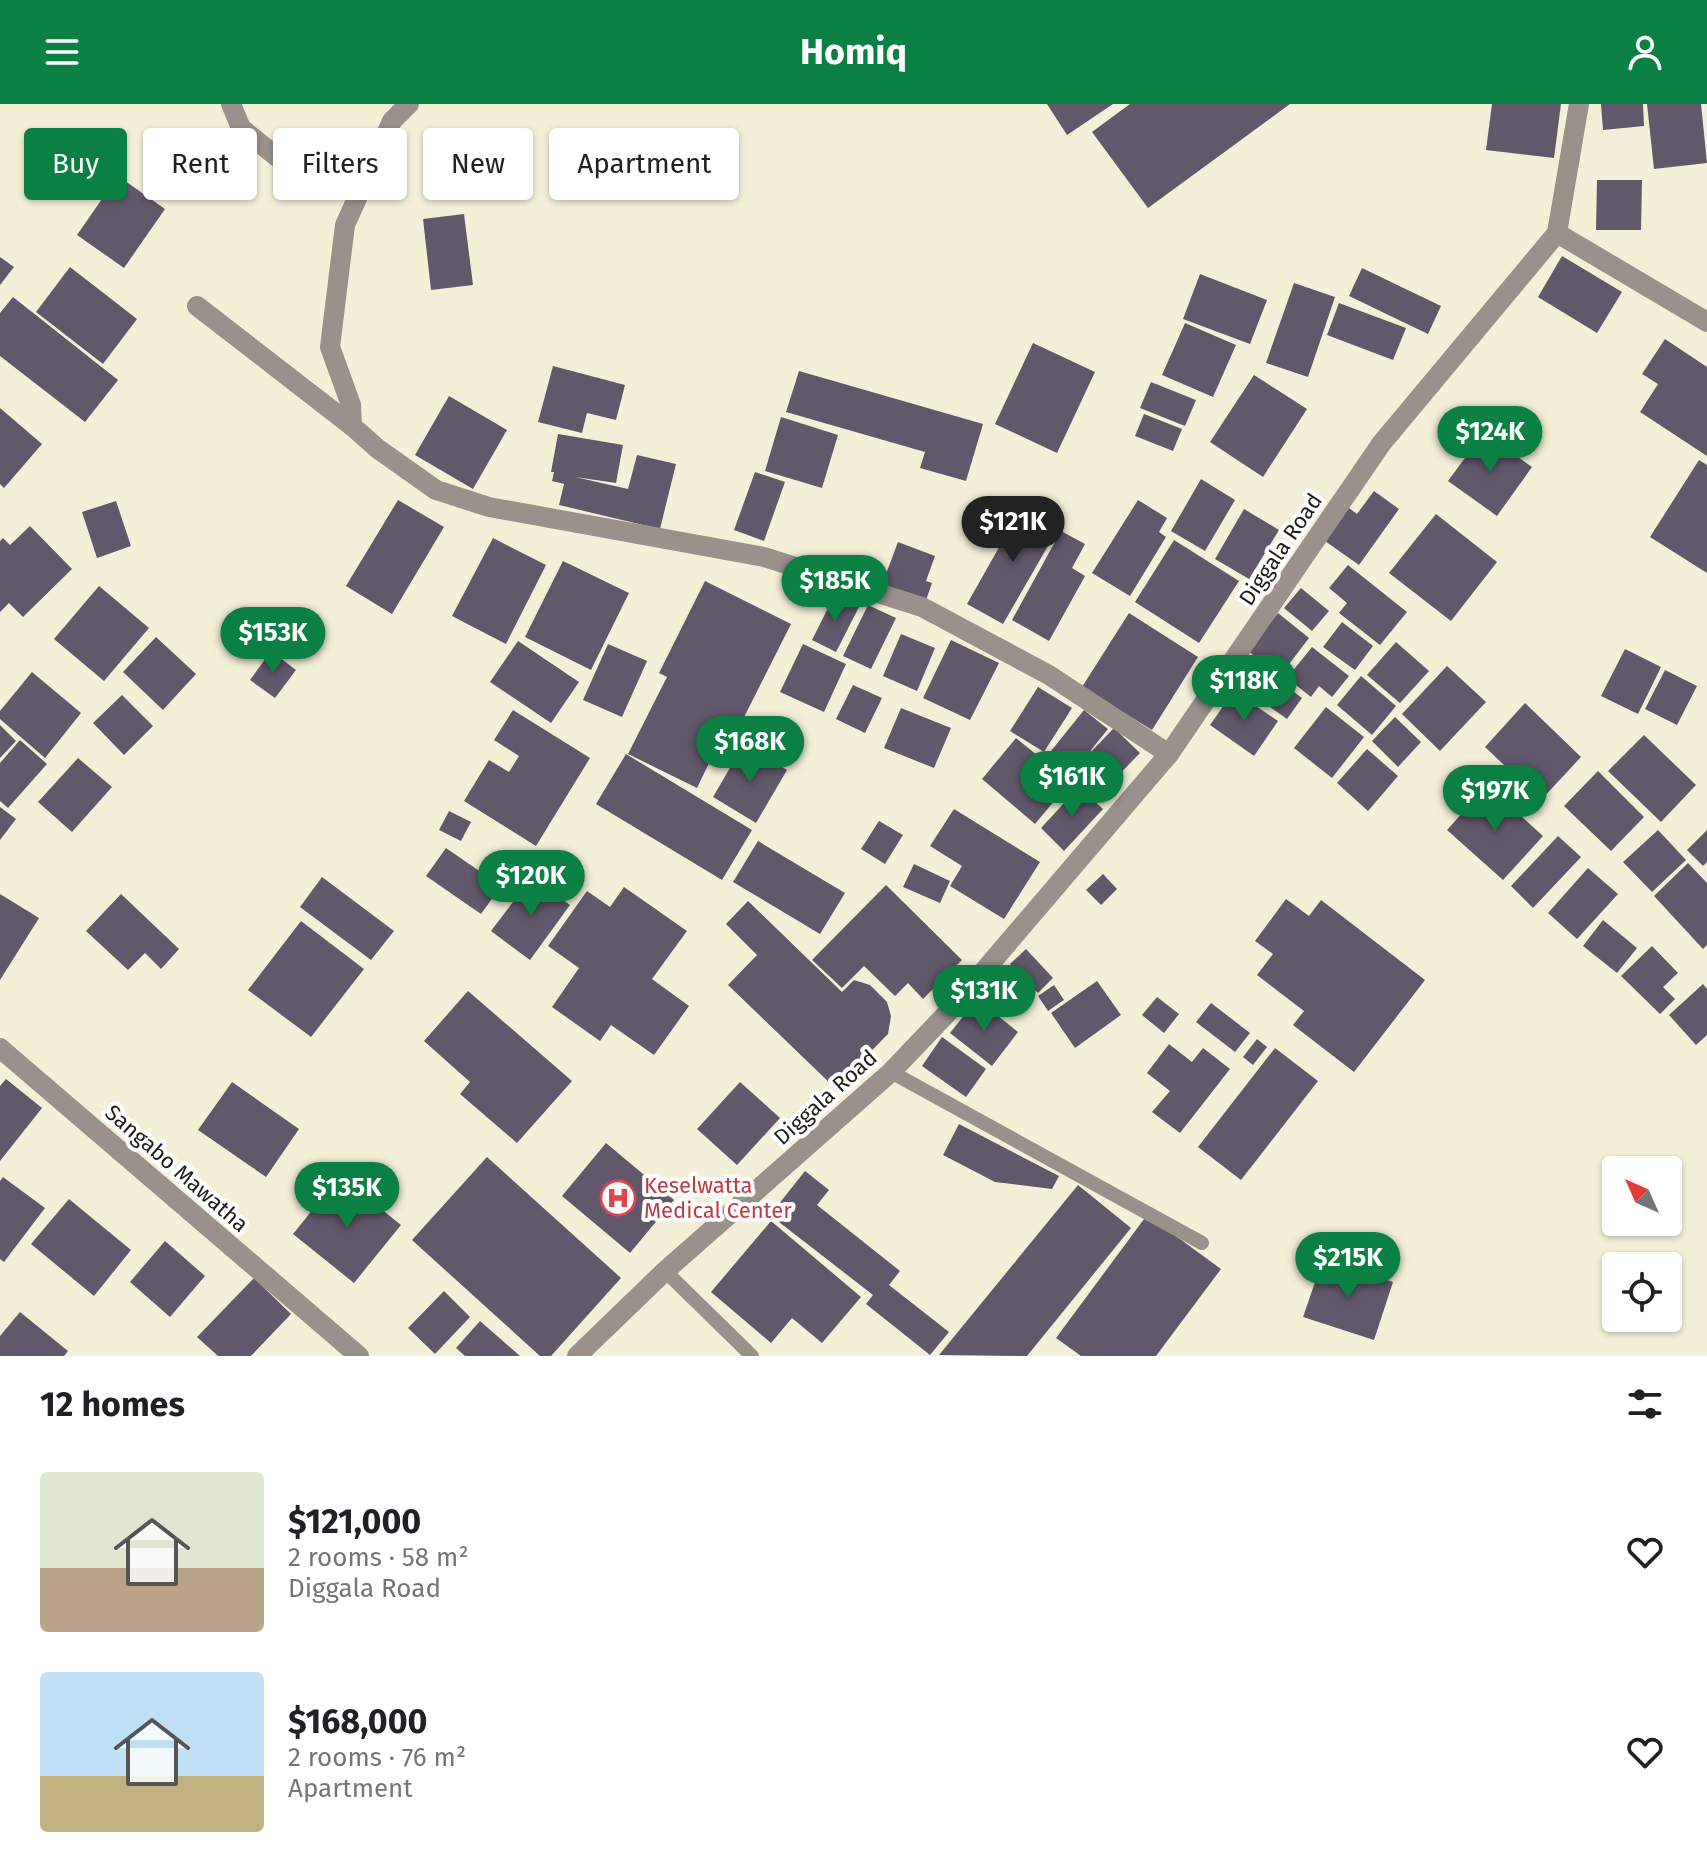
<!DOCTYPE html>
<html lang="en">
<head>
<meta charset="utf-8">
<style>
  body { margin:0; font-family:"Fira Sans",sans-serif; background:#f6f6f6; color:#202124; height:100vh; display:flex; flex-direction:column; font-size:30px; white-space:nowrap }
  * { box-sizing:border-box; margin:0 }
  p { font-size:26px; color:#757577 }
  .icon { flex:none; width:44px; height:44px; fill:none; stroke:currentColor; stroke-width:2; stroke-linecap:round; stroke-linejoin:round }
  .map { position:relative; height:1252px; overflow:hidden }
  .details { display:flex; flex-direction:column; background:#fff; flex:1 }
  .details>* { flex:none }
  .top-card { position:absolute; left:24px; top:24px; width:800px; height:72px; display:flex; gap:16px }
  .needle { width:52px; rotate:315deg }
  .buttons { position:absolute; left:1602px; top:1052px; display:grid; gap:16px }
  .buttons a { display:grid; place-items:center; width:80px; height:80px; border-radius:8px; background:#fff; box-shadow:0 2px 6px #0004; font-size:40px }
  .price { position:absolute; translate:-50% -68px; padding:0 18px; border-radius:28px; background:#0b8043; color:#fff; font-size:26px; line-height:52px; filter:drop-shadow(0 2px 4px #0008) }
  .price::after { content:''; position:absolute; left:50%; top:48px; width:24px; height:18px; margin-left:-12px; background:inherit; clip-path:polygon(0 0,100% 0,50% 100%) }
  .price.current { background:#222; color:#fff }
  ul { padding:0; list-style:none }
  li { display:flex; align-items:center; gap:24px; height:200px; padding:0 40px }
  li span { display:grid; place-items:center; flex:none; width:224px; height:160px; border-radius:8px; color:#555 }
  li>.icon { margin-inline-start:auto }
  span .icon { width:96px; height:96px; fill:#fffc; stroke-width:1 }
  li b { font-size:34px }
  h2 { display:flex; justify-content:space-between; align-items:center; height:96px; padding:0 40px; font-size:34px }
  .chip { padding:0 28px; border-radius:8px; background:#fff; box-shadow:0 2px 6px #0004; font-size:28px; line-height:72px }
  .chip.current { background:#0b8043; color:#fff }
  header { display:flex; justify-content:space-between; align-items:center; height:104px; padding:0 40px; background:#0b8043; color:#fff; font-size:36px; font-weight:700 }
  .map>svg:first-child { display:block }
  .building { fill:#61586b }
  .lines { fill:none; stroke-linecap:round; stroke-linejoin:round }
  .lane { stroke:#9a918b; stroke-width:14 }
  .street { stroke:#9a918b; stroke-width:20 }
  .labels { text-anchor:middle; stroke-width:8; stroke-linejoin:round; paint-order:stroke }
  .street-label { font-size:22px; fill:#1e1d14; stroke:#fff }
  .health-label { font-size:22px; fill:#be3a42; stroke:#fff; text-anchor:start }
</style>
</head>
<body>
<header><svg class="icon" aria-label="menu" viewBox="0 0 24 24"><path d="M4 6h16M4 12h16M4 18h16"/></svg>Homiq<svg class="icon" aria-label="person" viewBox="0 0 24 24"><circle cx="12" cy="8" r="4"/><path d="M4 21q1-7 8-7t8 7"/></svg></header>
<div class="map">
<svg width="1707" height="1252" viewBox="0 0 1707 1252">
  <rect width="100%" height="100%" fill="#f4f0d8"/>
  <g class="building">
    <path d="M1047,0H1113L1067,31Z"/>
    <path d="M1130,0H1290L1148,104L1092,28Z"/>
    <path d="M1492,0H1561L1554,54L1486,46Z"/>
    <path d="M1601,0H1643L1644,22L1603,26Z"/>
    <path d="M1647,0H1701L1707,59L1654,65Z"/>
    <path d="M118,72L165,105L124,164L77,131Z"/>
    <path d="M1597,76H1642L1641,126H1596Z"/>
    <path d="M464,110L473,181L431,186L423,115Z"/>
    <path d="M1562,152L1622,188L1597,229L1538,193Z"/>
    <path d="M0,153L14,163L0,181Z"/>
    <path d="M70,163L137,215L103,260L36,208Z"/>
    <path d="M1362,164L1441,202L1428,230L1349,192Z"/>
    <path d="M1200,170L1267,196L1250,240L1183,215Z"/>
    <path d="M1294,179L1335,193L1308,273L1266,259Z"/>
    <path d="M13,193L118,276L85,318L0,252V209Z"/>
    <path d="M1339,199L1406,224L1393,256L1327,231Z"/>
    <path d="M1185,219L1236,241L1213,293L1162,271Z"/>
    <path d="M1665,235L1707,263V352L1640,308L1658,280L1642,270Z"/>
    <path d="M1033,239L1095,268L1057,349L995,320Z"/>
    <path d="M553,262L625,281L616,316L587,309L582,329L538,318Z"/>
    <path d="M799,267L983,320L966,377L920,364L925,348L786,308Z"/>
    <path d="M1254,271L1307,305L1263,373L1210,338Z"/>
    <path d="M1151,278L1196,296L1185,322L1140,304Z"/>
    <path d="M449,292L507,326L473,385L415,351Z"/>
    <path d="M0,304L42,340L4,384L0,380Z"/>
    <path d="M1144,310L1182,325L1173,347L1135,332Z"/>
    <path d="M781,313L838,331L822,384L765,367Z"/>
    <path d="M1484,328L1532,363L1497,412L1448,377Z"/>
    <path d="M558,330L623,341L616,379L575,373L628,385L637,351L676,360L660,425L559,401L564,380L552,377L554,368H551Z"/>
    <path d="M1699,356L1707,361V469L1650,433Z"/>
    <path d="M755,368L785,378L764,437L734,426Z"/>
    <path d="M1201,375L1235,396L1205,447L1171,427Z"/>
    <path d="M1374,387L1399,405L1359,461L1325,437L1349,404L1357,410Z"/>
    <path d="M398,396L444,423L392,510L346,482Z"/>
    <path d="M1138,396L1167,414L1159,428L1166,433L1130,492L1092,469Z"/>
    <path d="M116,397L131,442L97,454L82,408Z"/>
    <path d="M1023,401L1060,421L1003,520L967,500Z"/>
    <path d="M1244,405L1279,426L1249,475L1215,455Z"/>
    <path d="M1436,410L1497,458L1451,517L1389,469Z"/>
    <path d="M30,422L72,465L23,513L9,499L0,508V437L3,434L10,441Z"/>
    <path d="M1061,427L1085,440L1072,464L1085,472L1049,537L1012,516Z"/>
    <path d="M493,434L546,461L506,540L452,512Z"/>
    <path d="M1174,436L1239,477L1199,539L1135,498Z"/>
    <path d="M898,438L935,452L926,477L932,479L926,496L880,486Z"/>
    <path d="M563,457L629,489L591,566L525,533Z"/>
    <path d="M1348,461L1407,508L1380,541L1339,509L1347,499L1329,484Z"/>
    <path d="M705,477L791,520L735,631L714,620L700,648L711,655L697,684L628,650L667,573L659,569Z"/>
    <path d="M99,482L149,524L104,577L54,535Z"/>
    <path d="M1301,484L1329,507L1312,527L1284,504Z"/>
    <path d="M835,490L859,503L836,548L812,536Z"/>
    <path d="M868,501L896,514L871,565L843,552Z"/>
    <path d="M1129,509L1198,553L1152,626L1082,583Z"/>
    <path d="M1278,509L1309,534L1280,572L1248,547Z"/>
    <path d="M1342,518L1373,542L1355,566L1323,543Z"/>
    <path d="M901,530L935,544L917,587L883,572Z"/>
    <path d="M156,533L196,570L163,606L123,568Z"/>
    <path d="M951,536L999,559L970,616L923,594Z"/>
    <path d="M518,537L579,578L551,619L490,578Z"/>
    <path d="M1396,538L1429,567L1400,599L1367,571Z"/>
    <path d="M608,540L647,557L622,613L583,596Z"/>
    <path d="M803,540L846,560L824,608L780,588Z"/>
    <path d="M1312,543L1349,572L1332,593L1319,582L1311,593L1287,574Z"/>
    <path d="M1625,545L1661,563L1638,610L1601,592Z"/>
    <path d="M271,547L296,566L275,594L250,576Z"/>
    <path d="M1255,560L1302,594L1287,615L1240,582Z"/>
    <path d="M1447,562L1486,598L1440,647L1402,610Z"/>
    <path d="M1665,566L1697,582L1677,621L1645,605Z"/>
    <path d="M32,568L81,609L45,654L0,615V607Z"/>
    <path d="M1361,572L1396,602L1372,631L1337,601Z"/>
    <path d="M853,581L882,594L865,629L836,615Z"/>
    <path d="M1038,583L1072,604L1044,648L1010,627Z"/>
    <path d="M1234,587L1278,617L1254,652L1210,621Z"/>
    <path d="M122,591L153,622L124,651L93,619Z"/>
    <path d="M1525,599L1581,653L1541,696L1485,643Z"/>
    <path d="M1326,603L1364,633L1332,674L1294,644Z"/>
    <path d="M901,604L951,624L934,664L884,644Z"/>
    <path d="M513,606L590,654L536,742L464,697L489,656L509,668L519,652L494,636Z"/>
    <path d="M1084,606L1108,625L1083,656L1114,624L1140,649L1104,686L1079,661L1071,671L1047,652Z"/>
    <path d="M1395,613L1421,638L1398,663L1372,637Z"/>
    <path d="M0,621L16,637L0,654Z"/>
    <path d="M1644,631L1696,681L1661,718L1608,667Z"/>
    <path d="M1016,634L1070,678L1035,720L982,675Z"/>
    <path d="M20,636L47,660L8,704L0,697V659Z"/>
    <path d="M744,640L787,666L756,719L713,693Z"/>
    <path d="M1367,645L1398,672L1368,707L1337,679Z"/>
    <path d="M626,650L752,726L722,776L596,700Z"/>
    <path d="M78,654L112,683L72,728L38,698Z"/>
    <path d="M1598,667L1644,713L1611,747L1564,702Z"/>
    <path d="M1487,681L1543,732L1503,776L1447,726Z"/>
    <path d="M1079,683L1103,705L1064,747L1041,724Z"/>
    <path d="M0,703L16,715L0,736Z"/>
    <path d="M954,705L1040,758L1004,815L950,782L962,762L930,742Z"/>
    <path d="M449,707L471,718L461,737L439,726Z"/>
    <path d="M879,717L903,731L885,760L861,745Z"/>
    <path d="M1658,726L1686,756L1652,788L1623,758Z"/>
    <path d="M1707,726V758L1703,762L1687,746Z"/>
    <path d="M1558,732L1581,753L1533,804L1511,782Z"/>
    <path d="M758,737L845,789L820,830L733,778Z"/>
    <path d="M446,744L501,782L481,810L426,772Z"/>
    <path d="M1688,759L1707,779V841L1703,845L1654,792Z"/>
    <path d="M914,760L950,777L940,799L903,783Z"/>
    <path d="M1588,764L1618,790L1577,835L1548,809Z"/>
    <path d="M1103,770L1117,785L1101,801L1086,786Z"/>
    <path d="M322,773L394,827L371,856L300,803Z"/>
    <path d="M532,773L570,801L530,856L491,827Z"/>
    <path d="M886,781L962,856L923,895L908,879L895,892L864,862L842,884L812,856Z"/>
    <path d="M624,783L687,827L652,875L689,902L654,951L611,921L600,937L552,903L579,864L548,842L587,787L610,803Z"/>
    <path d="M0,790L39,814L0,876Z"/>
    <path d="M121,790L179,845L161,865L145,849L128,866L86,827Z"/>
    <path d="M1286,795L1309,812L1321,796L1425,876L1354,968L1293,921L1304,907L1257,871L1273,850L1255,837Z"/>
    <path d="M748,797L842,888L854,876L870,881L887,898L891,912L888,930L835,984L728,881L757,851L726,820Z"/>
    <path d="M1603,816L1637,844L1617,869L1583,842Z"/>
    <path d="M301,817L364,865L311,933L248,886Z"/>
    <path d="M1652,842L1678,869L1663,883L1675,895L1660,910L1621,872Z"/>
    <path d="M1026,845L1053,874L1038,889L1010,860Z"/>
    <path d="M1097,877L1121,911L1075,944L1051,909Z"/>
    <path d="M1703,880L1707,885V931L1696,941L1669,911Z"/>
    <path d="M1054,881L1064,896L1048,907L1038,892Z"/>
    <path d="M468,887L572,977L517,1039L460,990L470,978L424,937Z"/>
    <path d="M1157,893L1179,910L1164,929L1142,911Z"/>
    <path d="M977,895L1018,928L992,962L950,929Z"/>
    <path d="M1211,899L1250,929L1235,948L1196,918Z"/>
    <path d="M942,933L986,965L966,993L922,962Z"/>
    <path d="M1257,935L1267,943L1253,961L1243,953Z"/>
    <path d="M1169,940L1192,958L1203,944L1230,965L1180,1029L1152,1008L1170,987L1147,969Z"/>
    <path d="M1275,944L1318,977L1241,1076L1198,1043Z"/>
    <path d="M6,975L42,1004L0,1057V982Z"/>
    <path d="M232,978L299,1025L266,1073L198,1026Z"/>
    <path d="M740,978L780,1014L737,1061L697,1025Z"/>
    <path d="M959,1020L1059,1072L1052,1085L995,1078L943,1051Z"/>
    <path d="M606,1039L674,1096L630,1149L562,1092Z"/>
    <path d="M487,1053L621,1174L551,1252H540L412,1136Z"/>
    <path d="M805,1067L829,1086L817,1101L900,1167L889,1181L949,1228L930,1251L866,1200L873,1191L770,1111Z"/>
    <path d="M340,1072L401,1121L354,1179L293,1130Z"/>
    <path d="M3,1073L45,1104L4,1158L0,1155V1077Z"/>
    <path d="M1078,1081L1131,1124L1027,1252L939,1251Z"/>
    <path d="M69,1095L131,1146L94,1192L31,1140Z"/>
    <path d="M1147,1111L1221,1165L1156,1252H1081L1056,1234Z"/>
    <path d="M771,1117L861,1193L822,1239L792,1214L771,1239L711,1188Z"/>
    <path d="M165,1137L205,1172L170,1213L130,1178Z"/>
    <path d="M1323,1155L1393,1178L1374,1236L1303,1213Z"/>
    <path d="M254,1174L291,1210L251,1252H218L197,1233Z"/>
    <path d="M444,1187L470,1213L435,1250L408,1224Z"/>
    <path d="M20,1208L68,1247L64,1252H0V1232Z"/>
    <path d="M480,1217L520,1252H465L456,1244Z"/>
  </g>
  <g class="lines">
    <g class="lane">
      <path d="M891,968L1202,1139"/>
      <path d="M665,1167L752,1252"/>
    </g>
    <g class="street">
      <path d="M231,0L241,24L282,57L383,38"/>
      <path d="M409,0L392,17L345,121L330,243L351,301L352,322L378,345L436,386L489,403L764,453L922,503L1049,571L1169,650"/>
      <path d="M1557,129L1707,218"/>
      <path d="M197,202L352,322"/>
      <path d="M0,944L359,1252"/>
      <path d="M577,1252L665,1167L891,968L954,902L1169,650L1381,340L1557,129L1579,0"/>
    </g>
  </g>
  <defs>
    <g id="hospital-ring" transform="scale(1.8)"><circle r="9.5" fill="#fff" stroke="#e0444e" stroke-width="1.5"/><path d="M-5-5h3v3.5h4V-5h3V5h-3V1.5h-4V5h-3Z" fill="#e0444e"/></g>
  </defs>
  <g fill-rule="evenodd">
    <use href="#hospital-ring" x="618" y="1094"/>
  </g>
  <g class="labels">
    <g class="street-label">
      <text transform="translate(1280 445) rotate(-56)" y="8">Diggala Road</text>
      <text transform="translate(825 993) rotate(-42)" y="8">Diggala Road</text>
      <text transform="translate(177 1064) rotate(41)" y="8">Sangabo Mawatha</text>
    </g>
    <g class="health-label">
      <text x="644" y="1089">Keselwatta<tspan x="644" dy="25">Medical Center</tspan></text>
    </g>
  </g>
</svg>
<div class="buttons">
<a><svg class="needle" viewBox="-14 -14 28 28"><path d="M0-13l5 13h-10z" fill="#e53935"/><path d="M0 13l5-13h-10z" fill="#757577"/></svg></a>
<a><svg class="icon" aria-label="locate" viewBox="0 0 24 24"><circle cx="12" cy="12" r="6"/><path d="M12 2v4M12 18v4M2 12h4M18 12h4"/></svg></a>
</div>
<b class="price" style="left:1490px;top:370px">$124K</b>
<b class="price current" style="left:1013px;top:460px">$121K</b>
<b class="price" style="left:835px;top:519px">$185K</b>
<b class="price" style="left:273px;top:571px">$153K</b>
<b class="price" style="left:1244px;top:619px">$118K</b>
<b class="price" style="left:750px;top:680px">$168K</b>
<b class="price" style="left:1072px;top:715px">$161K</b>
<b class="price" style="left:1495px;top:729px">$197K</b>
<b class="price" style="left:531px;top:814px">$120K</b>
<b class="price" style="left:984px;top:929px">$131K</b>
<b class="price" style="left:347px;top:1126px">$135K</b>
<b class="price" style="left:1348px;top:1196px">$215K</b>
<div class="top-card">
<a class="chip current">Buy</a>
<a class="chip">Rent</a>
<a class="chip">Filters</a>
<a class="chip">New</a>
<a class="chip">Apartment</a>
</div>
</div>
<section class="details">
<h2>12 homes<svg class="icon" aria-label="filters" viewBox="0 0 24 24"><path d="M4 7h16M4 17h16"/><circle cx="9" cy="7" r="2"/><circle cx="15" cy="17" r="2"/></svg></h2>
<ul>
<li><span style="background:linear-gradient(#dfe7d0 60%,#b9a48a 0)"><svg class="icon" aria-label="home" viewBox="0 0 24 24"><path d="M3 11l9-7 9 7M6 9v11h12V9"/></svg></span><div><b>$121,000</b><p>2 rooms · 58 m²</p><p>Diggala Road</p></div><svg class="icon" aria-label="heart" viewBox="0 0 24 24"><path d="M12 20l-8-8c-3-5 5-10 8-4 3-6 11-1 8 4z"/></svg></li>
<li><span style="background:linear-gradient(#bfe0f5 65%,#c2b280 0)"><svg class="icon" aria-label="home" viewBox="0 0 24 24"><path d="M3 11l9-7 9 7M6 9v11h12V9"/></svg></span><div><b>$168,000</b><p>2 rooms · 76 m²</p><p>Apartment</p></div><svg class="icon" aria-label="heart" viewBox="0 0 24 24"><path d="M12 20l-8-8c-3-5 5-10 8-4 3-6 11-1 8 4z"/></svg></li>
</ul>
</section>
</body>
</html>
